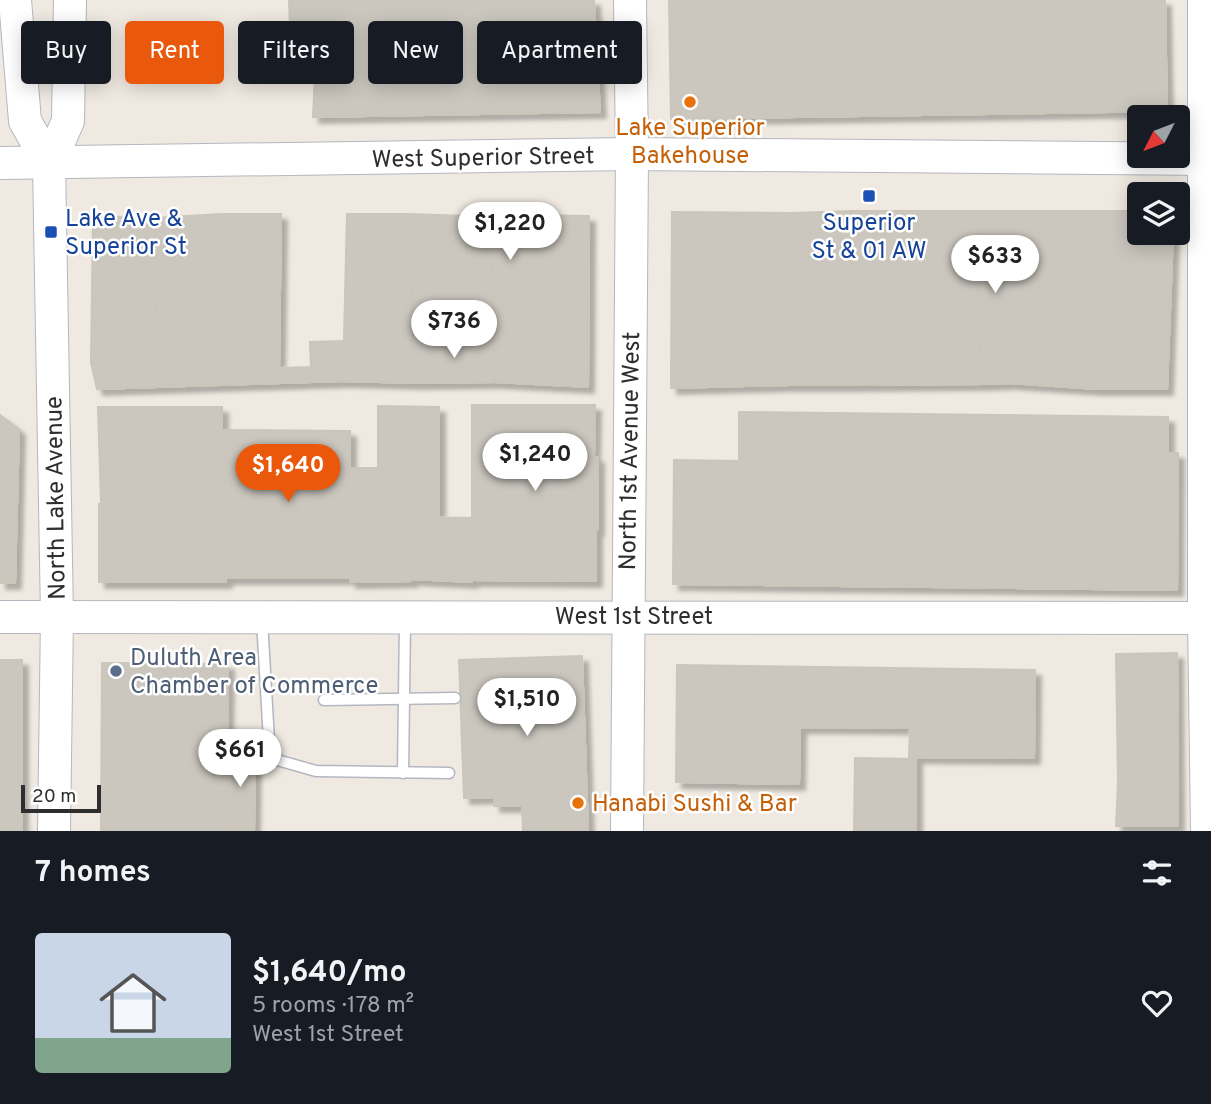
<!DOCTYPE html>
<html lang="en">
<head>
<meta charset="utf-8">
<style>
  body { margin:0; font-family:Overpass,sans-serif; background:#242831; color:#f1f3f6; height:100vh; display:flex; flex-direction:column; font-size:26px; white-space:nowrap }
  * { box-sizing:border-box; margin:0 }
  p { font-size:23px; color:#9ea1a6 }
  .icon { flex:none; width:38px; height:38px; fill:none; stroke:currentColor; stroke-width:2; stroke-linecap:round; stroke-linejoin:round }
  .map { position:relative; height:831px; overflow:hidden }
  .side { display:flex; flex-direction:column; background:#171b24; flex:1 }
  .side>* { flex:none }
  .banner { position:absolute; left:21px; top:21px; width:700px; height:63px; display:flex; gap:14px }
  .needle { width:46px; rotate:228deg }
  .buttons { position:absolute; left:1127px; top:105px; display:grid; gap:14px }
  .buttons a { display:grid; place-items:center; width:63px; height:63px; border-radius:7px; background:#171b24; box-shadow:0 4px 18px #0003; font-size:35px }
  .scale { position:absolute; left:21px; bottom:18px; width:80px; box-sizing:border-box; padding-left:7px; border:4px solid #2e2e2e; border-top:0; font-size:19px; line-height:24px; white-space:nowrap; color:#2e2e2e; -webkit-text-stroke:5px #fff; paint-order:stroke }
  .price { position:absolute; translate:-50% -60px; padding:0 16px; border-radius:24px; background:#fff; color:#222; font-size:23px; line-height:46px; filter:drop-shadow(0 2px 4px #0008) }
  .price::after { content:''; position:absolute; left:50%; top:42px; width:21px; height:16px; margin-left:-10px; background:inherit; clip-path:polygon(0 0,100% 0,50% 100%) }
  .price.on { background:#ea580c; color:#fff }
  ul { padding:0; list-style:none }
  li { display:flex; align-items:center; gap:21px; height:175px; padding:0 35px }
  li+li { border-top:2px solid #363941 }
  li span { display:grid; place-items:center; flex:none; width:196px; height:140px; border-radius:7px; color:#555 }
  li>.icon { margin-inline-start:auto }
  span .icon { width:84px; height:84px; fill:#fffc; stroke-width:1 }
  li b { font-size:30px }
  h2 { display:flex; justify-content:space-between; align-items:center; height:84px; padding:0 35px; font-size:30px }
  .tag { padding:0 24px; border-radius:7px; background:#171b24; box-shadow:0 4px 18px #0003; font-size:24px; line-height:63px }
  .tag.on { background:#ea580c; color:#fff }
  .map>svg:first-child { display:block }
  .building { fill:#cbc7bf; stroke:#cbc5ba; stroke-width:2; filter:url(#shadow) }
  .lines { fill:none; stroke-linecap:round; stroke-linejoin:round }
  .lane-casing { stroke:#b4b7c1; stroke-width:13 }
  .secondary-casing { stroke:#b4b7c1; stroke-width:34 }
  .lane { stroke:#fff; stroke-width:10 }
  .secondary { stroke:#fff; stroke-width:32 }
  .food-dot { fill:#e8710a; stroke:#fff; stroke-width:2.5 }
  .transit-dot { fill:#1a4fb4; stroke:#fff; stroke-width:2.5 }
  .service-dot { fill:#5c6f8a; stroke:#fff; stroke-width:2.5 }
  .labels { text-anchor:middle; stroke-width:5; stroke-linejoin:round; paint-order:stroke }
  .food-label { font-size:24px; fill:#c56008; stroke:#fff }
  .street-label { font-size:24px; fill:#2e2e2e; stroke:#fff }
  .transit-label { font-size:24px; fill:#164399; stroke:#fff; text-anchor:start }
  .service-label { font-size:24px; fill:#4e5e75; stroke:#fff; text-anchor:start }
</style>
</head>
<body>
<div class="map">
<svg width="1211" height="831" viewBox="0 0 1211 831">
  <defs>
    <filter id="shadow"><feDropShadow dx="6" dy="6" stdDeviation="2" flood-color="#0004"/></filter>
  </defs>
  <rect width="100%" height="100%" fill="#efe9e1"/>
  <g class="building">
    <path d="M289,0H594L600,112L313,117L316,53L291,54Z"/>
    <path d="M669,0H1165L1167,111L671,119Z"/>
    <path d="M851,211H978L981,384L850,385Z"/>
    <path d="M851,211L850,385H789L794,213Z"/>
    <path d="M978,211H1011L1010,383L981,384Z"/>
    <path d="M1011,211H1096V389L1010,383Z"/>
    <path d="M1096,211H1139V233H1173L1167,389H1096Z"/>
    <path d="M672,212L794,213L789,385L671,388Z"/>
    <path d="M221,214H281L279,369L216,370Z"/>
    <path d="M221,214L216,370L156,368L155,218Z"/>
    <path d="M347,214H409L414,383L343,381Z"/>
    <path d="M409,214L466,216L467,337L414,339Z"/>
    <path d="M491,215H528L529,309H493Z"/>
    <path d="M491,215L493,336L467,337L466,216Z"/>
    <path d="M528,215L589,216L588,387L495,382L493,309H529Z"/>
    <path d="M93,216L155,218L156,368H128V362L91,363Z"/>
    <path d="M493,336L495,382L414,383V339Z"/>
    <path d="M345,341L343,381L97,389L91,363L128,362V368L216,370L311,367L310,342Z"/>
    <path d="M472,405H595L594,457L472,456Z"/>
    <path d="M378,406L439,407V517H411V581L350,582V468H378Z"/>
    <path d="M98,407H222V430H226V582H99V504H101Z"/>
    <path d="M739,412L1168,417V453H1178L1177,590L673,584L674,460L739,461Z"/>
    <path d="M0,415L19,429L15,583H0Z"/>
    <path d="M226,430L350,431V578H225Z"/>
    <path d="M472,456L598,457V530H472Z"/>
    <path d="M411,517L472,518V582L412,579Z"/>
    <path d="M472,530H596V581L472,580Z"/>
    <path d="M1177,653L1178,826H1116L1118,782L1116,654Z"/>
    <path d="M582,656L588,830L523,831L522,806H494V797L464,798L459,660Z"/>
    <rect x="0" y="660" width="22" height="171"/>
    <path d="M102,663L228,664L226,831H101Z"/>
    <path d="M677,665L1035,670L1034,758L909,757L910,728L800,727L799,784L676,782Z"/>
    <path d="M227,746H255L254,831H226Z"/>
    <path d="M855,758L916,759V831H854Z"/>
  </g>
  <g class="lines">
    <g class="lane-casing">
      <g id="lane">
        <path d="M262,620L270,758L316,771L449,773"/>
        <path d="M324,700L455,698"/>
        <path d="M403,773L405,622"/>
      </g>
    </g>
    <g class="secondary-casing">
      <g id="secondary">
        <path d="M15,0L25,121L49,164"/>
        <path d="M1204,0V618L1207,831"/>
        <path d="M0,163L632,154L1211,159"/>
        <path d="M0,617L1211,618"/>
        <path d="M54,831L57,617L49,164L68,121L70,0"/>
        <path d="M627,831L632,154L630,0"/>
      </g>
    </g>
    <use href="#lane" class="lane"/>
    <use href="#secondary" class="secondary"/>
  </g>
  <g class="food-dot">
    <circle cx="690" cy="102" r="7"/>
    <circle cx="578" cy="803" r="7"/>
  </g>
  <g class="transit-dot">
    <rect x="862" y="189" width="14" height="14" rx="3.5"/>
    <rect x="44" y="225" width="14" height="14" rx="3.5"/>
  </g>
  <circle class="service-dot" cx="116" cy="671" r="7"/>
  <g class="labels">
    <g class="food-label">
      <text x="690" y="135">Lake Superior<tspan x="690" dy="28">Bakehouse</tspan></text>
      <text x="592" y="811" text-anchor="start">Hanabi Sushi &amp; Bar</text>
    </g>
    <g class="street-label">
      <text transform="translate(483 157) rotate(-1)" y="8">West Superior Street</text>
      <text transform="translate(629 451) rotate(-89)" y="8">North 1st Avenue West</text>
      <text transform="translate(55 498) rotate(-91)" y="8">North Lake Avenue</text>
      <text x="634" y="624">West 1st Street</text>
    </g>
    <g class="transit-label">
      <text x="65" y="226">Lake Ave &amp;<tspan x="65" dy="28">Superior St</tspan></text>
      <text x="869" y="230" text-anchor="middle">Superior<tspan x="869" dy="28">St &amp; 01 AW</tspan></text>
    </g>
    <g class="service-label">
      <text x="130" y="665">Duluth Area<tspan x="130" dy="28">Chamber of Commerce</tspan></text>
    </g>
  </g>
</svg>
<div class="buttons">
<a><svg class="needle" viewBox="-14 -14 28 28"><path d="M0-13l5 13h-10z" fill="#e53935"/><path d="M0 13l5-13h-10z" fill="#9ea1a6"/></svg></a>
<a><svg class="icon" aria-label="layers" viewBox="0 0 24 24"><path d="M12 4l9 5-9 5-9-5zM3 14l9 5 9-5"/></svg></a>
</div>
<div class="scale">20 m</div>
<b class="price" style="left:510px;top:262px">$1,220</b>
<b class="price" style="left:995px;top:295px">$633</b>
<b class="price" style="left:454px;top:360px">$736</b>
<b class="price" style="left:535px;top:493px">$1,240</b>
<b class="price on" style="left:288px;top:504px">$1,640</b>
<b class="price" style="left:527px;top:738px">$1,510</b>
<b class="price" style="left:240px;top:789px">$661</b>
<div class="banner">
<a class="tag">Buy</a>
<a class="tag on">Rent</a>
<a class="tag">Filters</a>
<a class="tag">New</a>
<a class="tag">Apartment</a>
</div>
</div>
<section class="side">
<h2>7 homes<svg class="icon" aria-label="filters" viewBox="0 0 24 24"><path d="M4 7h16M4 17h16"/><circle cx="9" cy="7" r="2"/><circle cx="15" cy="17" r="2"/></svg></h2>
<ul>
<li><span style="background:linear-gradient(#c9d6e8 75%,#7fa58c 0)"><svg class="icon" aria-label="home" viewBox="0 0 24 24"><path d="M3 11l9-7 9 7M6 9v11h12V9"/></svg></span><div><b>$1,640/mo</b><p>5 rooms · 178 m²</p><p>West 1st Street</p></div><svg class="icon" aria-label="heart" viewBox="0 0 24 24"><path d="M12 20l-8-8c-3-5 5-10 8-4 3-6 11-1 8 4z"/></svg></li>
</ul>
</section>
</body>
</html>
